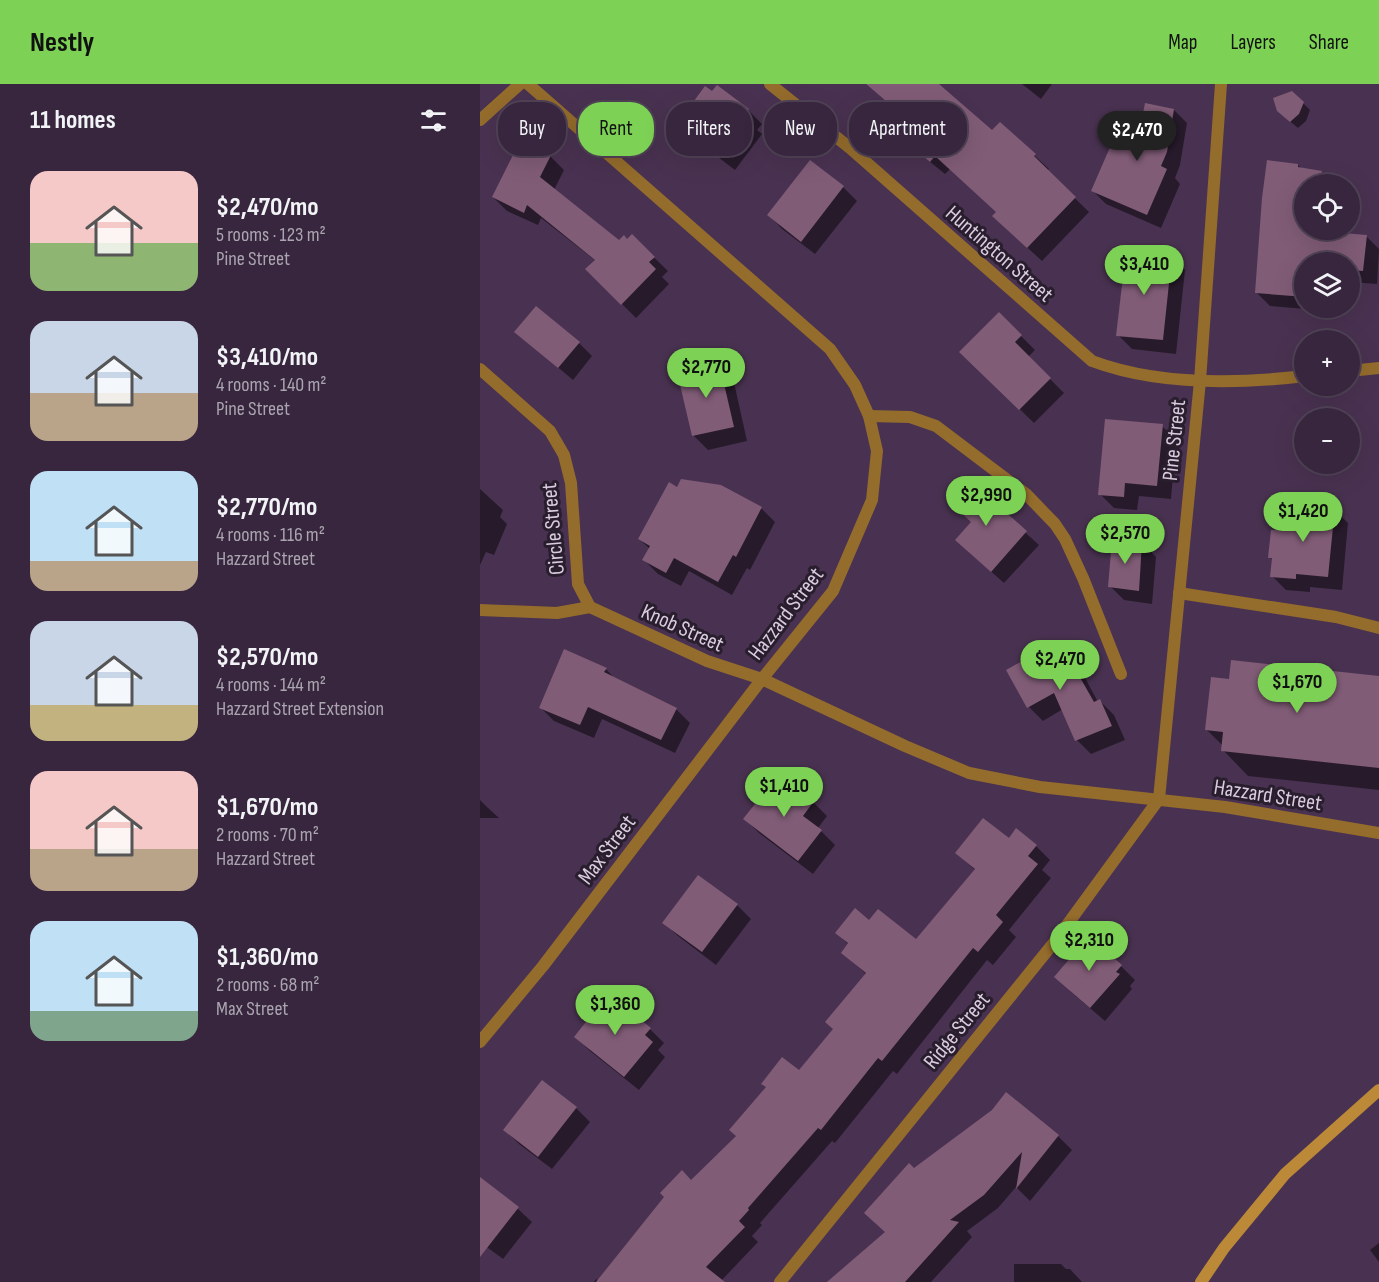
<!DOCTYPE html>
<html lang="en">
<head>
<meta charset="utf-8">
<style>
  body { margin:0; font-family:"Sofia Sans Condensed",sans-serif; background:#423248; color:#f1f3f6; height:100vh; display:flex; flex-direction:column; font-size:22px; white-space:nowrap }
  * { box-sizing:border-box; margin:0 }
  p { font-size:20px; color:#aaa5b0 }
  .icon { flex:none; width:33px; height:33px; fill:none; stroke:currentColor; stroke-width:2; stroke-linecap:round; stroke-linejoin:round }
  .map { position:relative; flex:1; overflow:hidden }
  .drawer { display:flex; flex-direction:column; background:#37263d; width:480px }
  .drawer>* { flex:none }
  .banner { position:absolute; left:18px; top:18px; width:570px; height:54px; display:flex; gap:12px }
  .fabs { position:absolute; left:814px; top:90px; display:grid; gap:12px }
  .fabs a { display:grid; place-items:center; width:66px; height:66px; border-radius:50%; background:#37263d; box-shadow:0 6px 24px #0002,0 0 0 2px #514357; font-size:30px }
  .price { position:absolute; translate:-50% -51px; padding:0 14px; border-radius:21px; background:#7dd154; color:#111; font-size:20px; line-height:39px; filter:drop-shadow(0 2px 3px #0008) }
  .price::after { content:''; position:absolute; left:50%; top:36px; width:18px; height:14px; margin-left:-9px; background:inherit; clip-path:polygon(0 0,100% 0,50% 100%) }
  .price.current { background:#222; color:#fff }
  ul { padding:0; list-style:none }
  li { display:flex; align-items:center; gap:18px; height:150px; padding:0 30px }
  li span { display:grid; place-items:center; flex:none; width:168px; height:120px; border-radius:18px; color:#555 }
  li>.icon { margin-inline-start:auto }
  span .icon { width:72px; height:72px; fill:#fffc; stroke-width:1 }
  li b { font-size:26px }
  h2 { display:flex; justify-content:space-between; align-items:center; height:72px; padding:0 30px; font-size:26px }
  .chip { padding:0 21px; border-radius:24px; background:#37263d; box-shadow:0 6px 24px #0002,0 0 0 2px #514357; font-size:21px; line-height:54px }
  .chip.current { background:#7dd154; color:#111 }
  header { display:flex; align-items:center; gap:36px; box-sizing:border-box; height:84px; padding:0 30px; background:#7dd154; color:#111 }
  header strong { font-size:28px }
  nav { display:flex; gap:33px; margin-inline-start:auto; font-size:21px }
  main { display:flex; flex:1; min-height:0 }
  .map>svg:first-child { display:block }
  .shadow { fill:#0007 }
  .building { fill:#815c77 }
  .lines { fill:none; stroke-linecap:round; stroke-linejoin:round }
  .lane { stroke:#946c2c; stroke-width:12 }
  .street { stroke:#946c2c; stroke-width:12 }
  .secondary { stroke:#bb8937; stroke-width:12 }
  .labels { text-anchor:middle; stroke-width:6; stroke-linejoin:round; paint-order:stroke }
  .street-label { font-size:22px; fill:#daccdf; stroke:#291e2d }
</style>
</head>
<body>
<header>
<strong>Nestly</strong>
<nav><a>Map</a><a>Layers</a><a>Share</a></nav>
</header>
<main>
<section class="drawer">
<h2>11 homes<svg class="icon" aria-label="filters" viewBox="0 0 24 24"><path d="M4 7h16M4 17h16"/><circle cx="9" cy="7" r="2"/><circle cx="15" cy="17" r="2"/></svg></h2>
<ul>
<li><span style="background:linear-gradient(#f6c9c9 60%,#8fb573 0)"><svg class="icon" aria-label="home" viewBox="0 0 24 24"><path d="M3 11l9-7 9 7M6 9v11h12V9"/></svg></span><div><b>$2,470/mo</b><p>5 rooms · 123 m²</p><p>Pine Street</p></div></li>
<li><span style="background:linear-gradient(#c9d6e8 60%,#b9a48a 0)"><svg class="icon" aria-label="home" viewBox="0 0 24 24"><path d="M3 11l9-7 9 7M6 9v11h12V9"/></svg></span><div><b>$3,410/mo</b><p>4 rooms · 140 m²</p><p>Pine Street</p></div></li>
<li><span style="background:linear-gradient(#bfe0f5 75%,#b9a48a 0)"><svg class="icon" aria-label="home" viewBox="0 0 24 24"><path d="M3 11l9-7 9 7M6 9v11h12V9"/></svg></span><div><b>$2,770/mo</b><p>4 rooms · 116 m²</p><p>Hazzard Street</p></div></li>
<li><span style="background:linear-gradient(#c9d6e8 70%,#c2b280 0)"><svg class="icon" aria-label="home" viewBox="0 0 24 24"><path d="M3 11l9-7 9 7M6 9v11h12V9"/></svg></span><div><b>$2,570/mo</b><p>4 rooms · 144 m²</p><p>Hazzard Street Extension</p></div></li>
<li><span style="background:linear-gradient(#f6c9c9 65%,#b9a48a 0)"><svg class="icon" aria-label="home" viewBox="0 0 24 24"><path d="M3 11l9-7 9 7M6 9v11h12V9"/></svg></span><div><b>$1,670/mo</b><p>2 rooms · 70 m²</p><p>Hazzard Street</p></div></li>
<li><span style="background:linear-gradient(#bfe0f5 75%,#7fa58c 0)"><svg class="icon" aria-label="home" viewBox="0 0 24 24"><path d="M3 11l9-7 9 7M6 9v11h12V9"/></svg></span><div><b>$1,360/mo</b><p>2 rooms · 68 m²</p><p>Max Street</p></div></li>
</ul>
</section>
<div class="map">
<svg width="899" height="1198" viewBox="0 0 899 1198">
  <rect width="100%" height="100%" fill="#493251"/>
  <g class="shadow">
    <path d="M386,0H457L512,48L520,40L555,72L569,85L567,87L609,128L562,177L528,146L518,128L470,85L465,90L439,69L431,48L418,35L422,31Z"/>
    <path d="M542,0H572L561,15Z"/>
    <path d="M823,19L830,26L826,37L818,44L806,34Z"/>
    <path d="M268,26L282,40L277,46L282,50L255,86L213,54L199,40Z"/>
    <path d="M694,26L707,39L700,81L695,94L700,100L681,144L626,120L612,106L659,58Z"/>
    <path d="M70,72L84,86L74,106L139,158L147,157L152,152L188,187L182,193L189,200L156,234L107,185L116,177L61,134L58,141L27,127L13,113Z"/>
    <path d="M818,81L822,85L841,88L853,100H825V146H849L848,149L886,152L899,165L897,200L870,198V178H825V224H849V227L790,222L776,208Z"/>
    <path d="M363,103L377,117L335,170L302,145L289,131Z"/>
    <path d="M691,172L705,186L696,270L652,265L638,251Z"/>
    <path d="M519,230L555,266L548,273L584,309L554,339L481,268Z"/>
    <path d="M36,248L99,259L112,272L93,296Z"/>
    <path d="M239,280L253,294L267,357L228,366L214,352L199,289Z"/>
    <path d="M682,342L696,356L691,415L659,412L657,426L634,424L620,410Z"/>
    <path d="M490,399L559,461L524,499L489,468L493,438Z"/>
    <path d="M241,402L282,425L295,438L270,486L267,484L252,511L209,487L201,502L178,490L164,476L170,465L159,455L198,405Z"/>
    <path d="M0,405L23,426L20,433L27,440L14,471L6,468L0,481Z"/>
    <path d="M854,425L868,439L862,506L830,503V508L806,506L792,492L793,476L790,473L802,448L814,436Z"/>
    <path d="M662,459L676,473L672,520L644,516L630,502Z"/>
    <path d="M572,562L603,590L618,618L620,617L634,631L645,656L611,670L597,656L583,625L563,637L549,623Z"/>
    <path d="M126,585L137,597L196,625L210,639L195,669L122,635L114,654L74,637L60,623Z"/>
    <path d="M899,594V706L768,692L743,666V662L726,645L750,597Z"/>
    <path d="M0,716L7,723L19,734H0Z"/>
    <path d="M333,718L347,732L338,744L355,761L333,790L279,749L265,735Z"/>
    <path d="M529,756L556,762L570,776L562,786L571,794L529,846L536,853L513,881L507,876L417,990L413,987L355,1059L352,1057L280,1139L282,1141L272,1152L278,1158L240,1198H114L116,1195L119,1197L212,1097L319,988L354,946L387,891L363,869L369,861L357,849L389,838L436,857L495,786L477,769Z"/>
    <path d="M257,821L271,835L236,881L198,852L184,839Z"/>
    <path d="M641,882L655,896L650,902L652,905L625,937L590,907Z"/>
    <path d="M170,945L184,959L178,966L185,973L159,1006L110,967L96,953Z"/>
    <path d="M63,998L96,1024L110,1038L72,1085L39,1060L25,1046Z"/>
    <path d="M578,1052L592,1066L550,1117L536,1103L518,1124L487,1147L492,1153L451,1198H357L407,1149L434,1086Z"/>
    <path d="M0,1095L38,1125L52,1138L23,1175L0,1158Z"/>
    <path d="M899,1159V1178L890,1166Z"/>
    <path d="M534,1180H581L586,1185H590L602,1198H534Z"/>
  </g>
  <g class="building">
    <path d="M386,0H459L512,46L520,38L556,70L554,72L596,113L547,164L512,132L516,128L455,72L450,78L423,55L430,47L416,35L421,30Z"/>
    <path d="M237,1L269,25L264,31L269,35L241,73L197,40L225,2L232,7Z"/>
    <path d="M812,7L824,18L819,30L810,38L797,27L793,14Z"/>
    <path d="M665,19L694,25L687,68L681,82L687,85L667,131L611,107L634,54L640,57L643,49L658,56Z"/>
    <path d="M40,57L71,71L60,93L139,156L144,151L147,155L152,150L175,173L169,178L176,185L141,221L105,185L115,176L47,121L44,129L12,113Z"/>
    <path d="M330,76L364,102L321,158L287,131Z"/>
    <path d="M787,76L818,80V83L842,87L840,100H825V146L887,151L883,187L870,186V178H825V213L775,209L782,114Z"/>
    <path d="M646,167L692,171L683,256L636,252Z"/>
    <path d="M56,222L100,258L78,284L34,248Z"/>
    <path d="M519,228L542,251L535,258L571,294L539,326L479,268Z"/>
    <path d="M239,278L254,343L212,352L197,288Z"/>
    <path d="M625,335L683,340L677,402L645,399L644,413L618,411Z"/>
    <path d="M201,395L241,401L282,423L256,473L253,471L238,498L194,474L186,489L162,476L170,462L158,455L189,398L197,403Z"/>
    <path d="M490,397L547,447L511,488L475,456L491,438L470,418Z"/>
    <path d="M814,419L855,423L848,493L816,490V495L790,493L792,474H788L791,446H801L802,433L812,434Z"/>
    <path d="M632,456L662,458L659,507L628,503Z"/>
    <path d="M573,560L583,578L589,574L614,618L620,615L632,642L595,657L574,609L547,624L526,586Z"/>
    <path d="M84,565L127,584L124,588L197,624L181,656L108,623L100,641L59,624Z"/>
    <path d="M751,576L899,592V684L741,667L743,648L725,646L731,593L749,595Z"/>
    <path d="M299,690L334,717L323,732L342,746L318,777L263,735Z"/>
    <path d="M503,734L529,754L536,744L557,761L548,772L558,780L516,831L523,838L498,868L493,864L402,977L398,974L341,1046L338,1044L268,1124L269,1126L259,1137L265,1143L226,1183L245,1198H116L184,1113L180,1109L202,1086L211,1096L256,1052L249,1046L286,1003L281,1000L302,973L319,986L353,945L345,938L386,889L361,869L368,859L355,849L375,824L389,836L398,825L436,855L495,785L475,769Z"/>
    <path d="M218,791L258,820L222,868L182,839Z"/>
    <path d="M609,852L642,881L636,888L640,890L610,924L574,893Z"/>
    <path d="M128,910L171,944L165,951L173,958L144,993L94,953Z"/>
    <path d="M62,996L97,1023L58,1073L23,1046Z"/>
    <path d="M526,1008L579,1051L536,1105L542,1068L504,1111L470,1136L479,1138L425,1198H347L405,1148L384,1129L429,1079L434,1084L512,1026Z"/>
    <path d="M0,1093L39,1123L0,1173Z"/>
  </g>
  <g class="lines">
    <path class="lane" d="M699,509L856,533L899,544"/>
    <g class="street">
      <path d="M290,0L370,64L612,277C676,301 757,300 825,292"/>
      <path d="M0,36L40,0"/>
      <path d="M0,285L70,347L84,371L91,399L98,500L110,523"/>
      <path d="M870,287L899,284"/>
      <path d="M389,332L430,333L456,342L546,410L575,440L585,455L603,494L641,590"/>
      <path d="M110,523L227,577L282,595L425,662L489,689L560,703L745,723L899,749"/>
      <path d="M0,526L77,529L110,523"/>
      <path d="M0,958L63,882L282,595L353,507L392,416L397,367L389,332L375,301L350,265L48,0"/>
      <path d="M300,1198L576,856L679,715L720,297L741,0"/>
    </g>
    <path class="secondary" d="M721,1198L744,1164L805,1090L899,1006"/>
  </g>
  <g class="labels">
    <g class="street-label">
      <text transform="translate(520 169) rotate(41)" y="8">Huntington Street</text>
      <text transform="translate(693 356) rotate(-84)" y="8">Pine Street</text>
      <text transform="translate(72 445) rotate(-95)" y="8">Circle Street</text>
      <text transform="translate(305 529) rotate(-53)" y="8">Hazzard Street</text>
      <text transform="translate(203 543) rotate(24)" y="8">Knob Street</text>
      <text transform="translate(788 710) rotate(9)" y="8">Hazzard Street</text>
      <text transform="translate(126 765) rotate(-53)" y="8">Max Street</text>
      <text transform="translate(476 946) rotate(-51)" y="8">Ridge Street</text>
    </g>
  </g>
</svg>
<div class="fabs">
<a><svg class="icon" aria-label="locate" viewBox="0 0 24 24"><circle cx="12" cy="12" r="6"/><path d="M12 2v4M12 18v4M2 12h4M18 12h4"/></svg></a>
<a><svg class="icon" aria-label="layers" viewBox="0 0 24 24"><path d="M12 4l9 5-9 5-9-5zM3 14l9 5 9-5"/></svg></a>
<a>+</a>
<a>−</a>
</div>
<b class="price current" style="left:657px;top:78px">$2,470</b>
<b class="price" style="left:664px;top:212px">$3,410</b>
<b class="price" style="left:226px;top:315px">$2,770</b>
<b class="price" style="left:506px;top:443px">$2,990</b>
<b class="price" style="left:823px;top:459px">$1,420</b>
<b class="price" style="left:645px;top:481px">$2,570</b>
<b class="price" style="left:580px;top:607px">$2,470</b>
<b class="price" style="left:817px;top:630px">$1,670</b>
<b class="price" style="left:304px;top:734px">$1,410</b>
<b class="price" style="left:609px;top:888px">$2,310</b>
<b class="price" style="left:135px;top:952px">$1,360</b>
<div class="banner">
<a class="chip">Buy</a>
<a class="chip current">Rent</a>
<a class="chip">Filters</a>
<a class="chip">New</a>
<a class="chip">Apartment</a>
</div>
</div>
</main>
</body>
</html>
